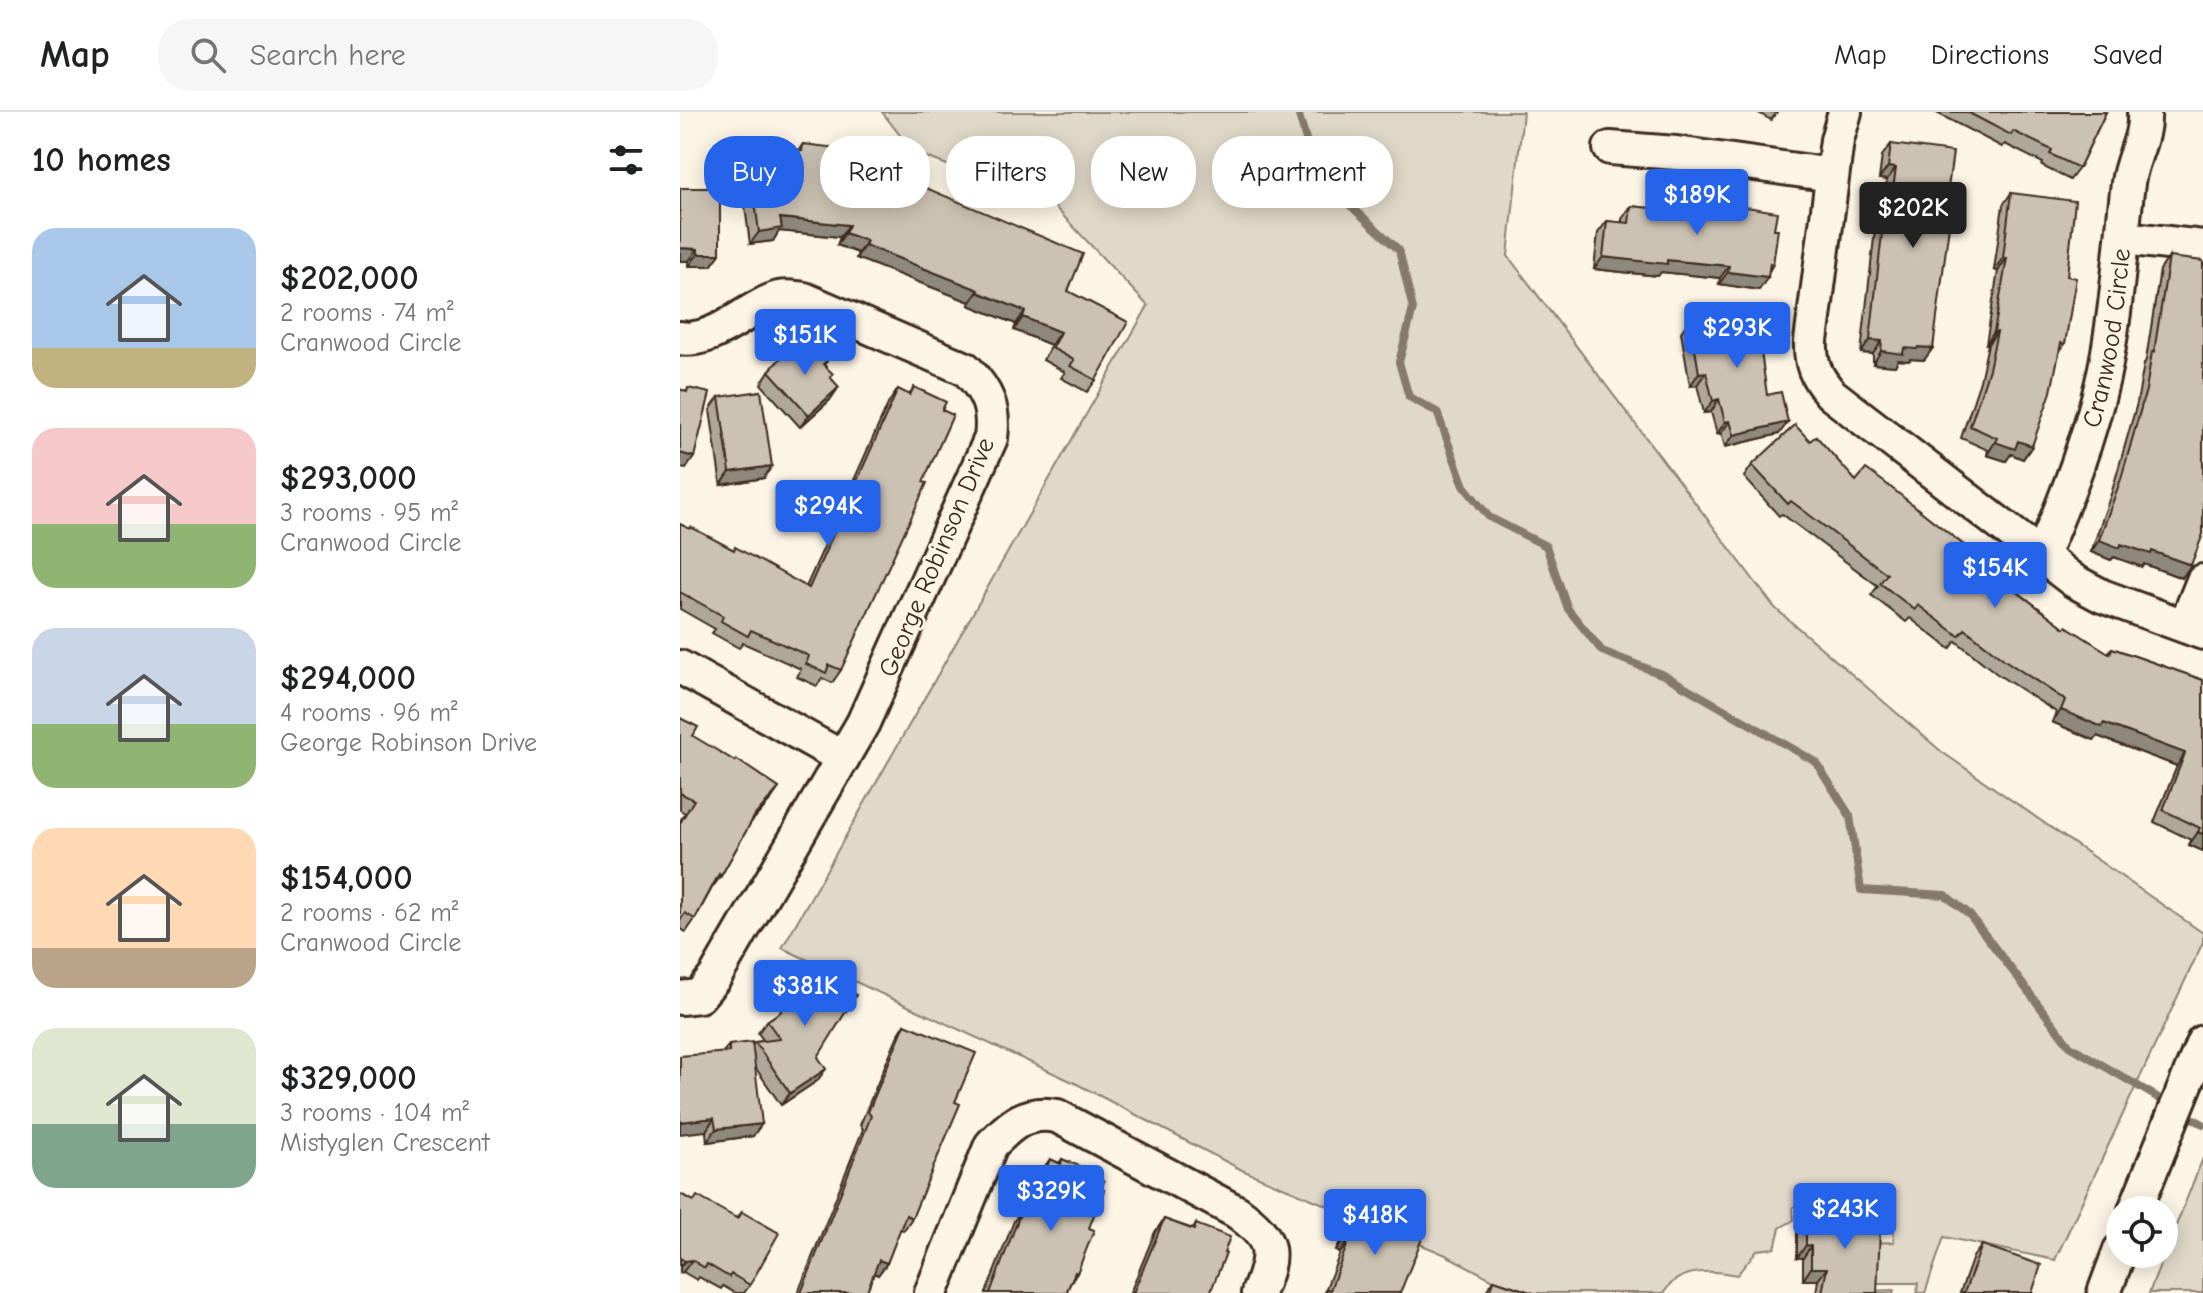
<!DOCTYPE html>
<html lang="en">
<head>
<meta charset="utf-8">
<style>
  body { margin:0; font-family:"Comic Neue",sans-serif; background:#f6f6f6; color:#202124; height:100vh; display:flex; flex-direction:column; font-size:30px; white-space:nowrap }
  * { box-sizing:border-box; margin:0 }
  p { font-size:26px; color:#757577 }
  .icon { flex:none; width:44px; height:44px; fill:none; stroke:currentColor; stroke-width:2; stroke-linecap:round; stroke-linejoin:round }
  .map { position:relative; flex:1; overflow:hidden }
  .panel { display:flex; flex-direction:column; background:#fff; width:680px }
  .panel>* { flex:none }
  .banner { position:absolute; left:24px; top:24px; width:760px; height:72px; display:flex; gap:16px }
  .controls { position:absolute; left:1426px; top:1084px; display:grid; gap:16px }
  .controls a { display:grid; place-items:center; width:72px; height:72px; border-radius:50%; background:#fff; box-shadow:0 4px 20px #0003; font-size:40px }
  .price { position:absolute; translate:-50% -68px; padding:0 18px; border-radius:8px; background:#2563eb; color:#fff; font-size:26px; line-height:52px; filter:drop-shadow(0 2px 4px #0008) }
  .price::after { content:''; position:absolute; left:50%; top:48px; width:24px; height:18px; margin-left:-12px; background:inherit; clip-path:polygon(0 0,100% 0,50% 100%) }
  .price.selected { background:#222; color:#fff }
  ul { padding:0; list-style:none }
  li { display:flex; align-items:center; gap:24px; height:200px; padding:0 32px }
  li span { display:grid; place-items:center; flex:none; width:224px; height:160px; border-radius:24px; color:#555 }
  li>.icon { margin-inline-start:auto }
  span .icon { width:96px; height:96px; fill:#fffc; stroke-width:1 }
  li b { font-size:34px }
  h2 { display:flex; justify-content:space-between; align-items:center; height:96px; padding:0 32px; font-size:34px }
  .pill { padding:0 28px; border-radius:32px; background:#fff; box-shadow:0 4px 20px #0003; font-size:28px; line-height:72px }
  .pill.selected { background:#2563eb; color:#fff }
  header { display:flex; align-items:center; gap:48px; box-sizing:border-box; height:112px; padding:0 40px; background:#fff; border-bottom:2px solid #e0e0e0 }
  header strong { font-size:38px }
  nav { display:flex; gap:44px; margin-inline-start:auto; font-size:28px }
  .search { width:560px; height:72px; background:#f6f6f6; display:flex; align-items:center; gap:20px; box-sizing:border-box; padding:0 28px; border-radius:32px; color:#757577; font-size:30px }
  main { display:flex; flex:1; min-height:0 }
  .map>svg:first-child { display:block }
  .green { fill:#e0d8c8; stroke:#8e8173; stroke-width:2 }
  .lines { fill:none; stroke-linecap:round; stroke-linejoin:round }
  .stream { stroke:#85796b; stroke-width:8 }
  .minor-casing { stroke:#3b2a1e; stroke-width:38 }
  .minor { stroke:#fcf5e5; stroke-width:32 }
  .wall { fill:#afa79a; stroke:#3b2a1e; stroke-width:2 }
  .shaded-wall { fill:#8f887d; stroke:#3b2a1e; stroke-width:2 }
  .building { fill:#ccc2b3; stroke:#3b2a1e; stroke-width:2 }
  .labels { text-anchor:middle; stroke-width:6; stroke-linejoin:round; paint-order:stroke }
  .street-label { font-size:26px; fill:#3b2a1e; stroke:#fcf5e5 }
</style>
</head>
<body>
<header>
<strong>Map</strong>
<div class="search"><svg class="icon" aria-label="search" viewBox="0 0 24 24"><circle cx="10" cy="10" r="6"/><path d="M15 15l6 6"/></svg>Search here</div>
<nav><a>Map</a><a>Directions</a><a>Saved</a></nav>
</header>
<main>
<section class="panel">
<h2>10 homes<svg class="icon" aria-label="filters" viewBox="0 0 24 24"><path d="M4 7h16M4 17h16"/><circle cx="9" cy="7" r="2"/><circle cx="15" cy="17" r="2"/></svg></h2>
<ul>
<li><span style="background:linear-gradient(#a9c7e8 75%,#c2b280 0)"><svg class="icon" aria-label="home" viewBox="0 0 24 24"><path d="M3 11l9-7 9 7M6 9v11h12V9"/></svg></span><div><b>$202,000</b><p>2 rooms · 74 m²</p><p>Cranwood Circle</p></div></li>
<li><span style="background:linear-gradient(#f6c9c9 60%,#8fb573 0)"><svg class="icon" aria-label="home" viewBox="0 0 24 24"><path d="M3 11l9-7 9 7M6 9v11h12V9"/></svg></span><div><b>$293,000</b><p>3 rooms · 95 m²</p><p>Cranwood Circle</p></div></li>
<li><span style="background:linear-gradient(#c9d6e8 60%,#8fb573 0)"><svg class="icon" aria-label="home" viewBox="0 0 24 24"><path d="M3 11l9-7 9 7M6 9v11h12V9"/></svg></span><div><b>$294,000</b><p>4 rooms · 96 m²</p><p>George Robinson Drive</p></div></li>
<li><span style="background:linear-gradient(#ffd9b3 75%,#b9a48a 0)"><svg class="icon" aria-label="home" viewBox="0 0 24 24"><path d="M3 11l9-7 9 7M6 9v11h12V9"/></svg></span><div><b>$154,000</b><p>2 rooms · 62 m²</p><p>Cranwood Circle</p></div></li>
<li><span style="background:linear-gradient(#dfe7d0 60%,#7fa58c 0)"><svg class="icon" aria-label="home" viewBox="0 0 24 24"><path d="M3 11l9-7 9 7M6 9v11h12V9"/></svg></span><div><b>$329,000</b><p>3 rooms · 104 m²</p><p>Mistyglen Crescent</p></div></li>
</ul>
</section>
<div class="map">
<svg width="1523" height="1181" viewBox="0 0 1523 1181">
  <rect width="100%" height="100%" fill="#fcf5e5"/>
  <filter id="ink" filterUnits="userSpaceOnUse"><feTurbulence type="fractalNoise" baseFrequency=".0125" numOctaves="2"/><feDisplacementMap in="SourceGraphic" scale="16" xChannelSelector="R" yChannelSelector="G"/><feConvolveMatrix kernelMatrix="1 2 1 2 8 2 1 2 1" color-interpolation-filters="sRGB"/></filter>
  <g filter="url(#ink)">
    <g class="green">
      <path d="M202,0H843L828,144L1095,496L1262,640L1523,821V830L1375,1148L1264,1125L1245,1181H1237L1238,1171H1188V1179L1214,1178L1213,1181H1157L1192,1131L1214,1130L1213,1109L1169,1081L1113,1095L1114,1108L1100,1116L1095,1136L1077,1138L1057,1163C1033,1158 998,1155 984,1181H838L766,1143L562,1058L395,971L102,836L468,194L374,94L233,40Z"/>
      <path d="M1523,1046V1181H1469Z"/>
    </g>
    <g class="lines">
      <g class="stream">
        <path d="M618,0L636,62L719,138L733,197L719,250L729,285L757,300L784,374L809,405L866,434L888,497L922,539L986,564L1136,650L1170,704L1181,778L1265,783L1289,802L1390,934L1492,994"/>
        <path d="M1503,1001L1523,1012"/>
      </g>
      <g class="minor-casing">
        <g id="minor">
          <path d="M1165,0L1157,28L1131,229C1130,252 1136,265 1151,282L1394,469L1422,484L1523,521"/>
          <path d="M930,36L996,41L1152,63"/>
          <path d="M1444,126L1523,135"/>
          <path d="M0,226C35,232 67,195 99,186C107,184 116,186 124,187L286,257C307,279 315,296 311,326L183,611L35,865L19,884L0,886"/>
          <path id="s1" d="M1361,445C1386,387 1409,328 1423,266C1437,201 1440,136 1448,71C1451,46 1466,26 1464,0"/>
          <path d="M1505,514L1523,469"/>
          <path d="M0,555L163,646"/>
          <path d="M1455,1098L1523,930"/>
          <path d="M251,1181L311,1033C331,1012 347,998 377,1004L557,1100C594,1127 595,1140 578,1181"/>
          <path d="M1424,1181L1440,1138"/>
        </g>
      </g>
      <use href="#minor" class="minor"/>
    </g>
    <g class="wall">
      <path d="M1077,0H1097L1091,8Z"/>
      <path d="M1255,0H1426L1399,56L1390,68L1362,54L1363,51L1325,32L1322,35Z"/>
      <path d="M123,32L165,42L388,179L416,268L407,280L381,266L385,260L363,248L371,233L334,218L336,212L289,193L290,190L176,146L178,141L157,133L160,125L99,119L93,129L70,132L60,57L69,44L118,39Z"/>
      <path d="M1211,32L1266,91L1253,236L1244,248L1230,247L1229,249L1218,248L1215,254L1193,252V242L1181,241L1195,117L1202,107L1207,68L1199,67L1202,44Z"/>
      <path d="M0,76L40,142L31,154H9Z"/>
      <path d="M1331,81L1387,164L1385,232L1380,239L1352,334L1343,347L1331,342L1326,349L1307,343L1308,338L1281,326L1300,269L1308,232H1306L1318,159L1314,158L1323,93Z"/>
      <path d="M1024,88L1094,117L1093,152L1079,178L1039,172L1040,166L981,160L978,164L914,157L918,121L927,109L942,111V107L951,94L996,99L1000,93L1019,95Z"/>
      <path d="M1489,145L1502,466L1464,452L1462,455L1434,445L1431,448L1411,440L1432,379L1457,291L1464,252L1466,248L1480,158Z"/>
      <path d="M1010,207L1087,283L1099,322L1045,335L1041,321L1037,322L1031,300L1024,301L1017,273L1010,274L1001,220Z"/>
      <path d="M126,239L147,249L144,253L150,266V288L120,315L81,272L89,259Z"/>
      <path d="M234,275L161,558L152,571L142,566L137,574L117,565L121,557L63,531L59,536L32,521L35,517L0,497V412L126,475L209,290L218,277L229,283Z"/>
      <path d="M39,285L84,366L41,373L30,298Z"/>
      <path d="M1130,329L1176,369L1282,438L1385,516L1428,541L1432,536L1523,568V739L1509,733L1511,728L1474,710L1497,654L1417,624L1414,628L1372,610L1376,600L1317,562L1276,529L1270,537L1230,506L1226,510L1191,483L1198,474L1102,402L1099,404L1064,365L1072,353Z"/>
      <path d="M0,606L13,624L90,689L71,710L41,764L32,776L15,807L6,820L0,816V709L5,701L0,698Z"/>
      <path d="M129,854L138,945L137,969L101,993L75,955L73,1024L27,1030L26,1019L43,940L49,933L72,934L75,930L84,929L78,921L87,909L99,901Z"/>
      <path d="M225,912L275,990L232,1106L224,1118L220,1117L207,1151L198,1163L194,1161L186,1181H118L183,1017L180,1013L217,925Z"/>
      <path d="M370,1047L379,1051L382,1047L408,1062L409,1116L397,1161L390,1172L386,1181H306L334,1109L346,1091L348,1092L361,1060Z"/>
      <path d="M0,1082L13,1089L57,1106L62,1100L70,1173L64,1181H55L43,1174L41,1177L19,1165L17,1168L3,1160L0,1161Z"/>
      <path d="M677,1097L720,1181H644L660,1141L656,1139L668,1109Z"/>
      <path d="M1126,1101L1197,1181H1136L1138,1168H1123V1146H1117V1114Z"/>
      <path d="M484,1107L513,1117L516,1112L530,1181H450L475,1120Z"/>
      <path d="M1302,1133L1352,1181H1280L1293,1145Z"/>
      <path d="M814,1168L853,1181H805Z"/>
    </g>
    <g class="shaded-wall">
      <path d="M1208,55L1216,56L1207,68L1199,67Z"/>
      <path d="M100,106L169,113L160,125L99,119L93,129L70,132L79,120Z"/>
      <path d="M165,121L187,129L178,141L157,133Z"/>
      <path d="M185,133L299,178L290,190L176,146Z"/>
      <path d="M0,136L18,137L9,149H0Z"/>
      <path d="M18,142H40L31,154H9Z"/>
      <path d="M923,145L987,148L1049,154L1040,166L981,160L978,164L914,157Z"/>
      <path d="M1323,146H1327L1318,159L1314,158Z"/>
      <path d="M1048,160L1088,165L1079,178L1039,172Z"/>
      <path d="M298,180L345,199L336,212L289,193Z"/>
      <path d="M343,205L380,220L371,233L334,218Z"/>
      <path d="M1314,220H1317L1308,232H1306Z"/>
      <path d="M1190,228L1202,229L1193,242L1181,241Z"/>
      <path d="M1238,235L1253,236L1244,248L1230,247L1229,249L1218,248L1215,254L1193,252L1201,239Z"/>
      <path d="M1026,260L1017,273L1010,274L1019,261Z"/>
      <path d="M159,275L150,288L120,315L129,303Z"/>
      <path d="M1039,287L1031,300L1024,301L1033,289Z"/>
      <path d="M1050,309L1041,321L1037,322L1045,310Z"/>
      <path d="M1108,310L1099,322L1045,335L1054,323Z"/>
      <path d="M1338,329L1352,334L1343,347L1331,342L1326,349L1307,343L1315,330Z"/>
      <path d="M0,341L14,345L6,357L0,356Z"/>
      <path d="M92,354L84,366L41,373L50,360Z"/>
      <path d="M1419,428L1472,439L1511,453L1502,466L1464,452L1462,455L1434,445L1431,448L1411,440Z"/>
      <path d="M1381,598L1424,611L1505,641L1497,654L1417,624L1414,628L1372,610Z"/>
      <path d="M99,676L90,689L66,716L75,703Z"/>
      <path d="M1518,720L1523,722V739L1509,733Z"/>
      <path d="M146,957L137,969L101,993L110,981Z"/>
      <path d="M34,1006L26,1019L0,1022V1010Z"/>
      <path d="M82,1012L73,1024L27,1030L36,1017Z"/>
      <path d="M665,1127L669,1128L660,1141L656,1139Z"/>
      <path d="M1126,1133L1131,1134L1123,1146H1117Z"/>
      <path d="M12,1148L3,1160L0,1161V1155L5,1149Z"/>
      <path d="M199,1148L207,1151L198,1163L191,1160Z"/>
      <path d="M1131,1156H1147L1138,1168H1123Z"/>
    </g>
    <g class="building">
      <path d="M1287,0H1426L1399,56L1370,42L1372,38L1333,19L1331,23Z"/>
      <path d="M123,32L166,37L165,42L403,142L388,179L448,210L416,268L390,254L394,248L372,236L380,220L343,205L345,199L298,180L299,178L185,133L187,129L165,121L169,113L100,106L102,116L79,120L69,44L122,39Z"/>
      <path d="M1211,32L1273,40L1266,91H1272L1253,236L1238,235L1237,237L1224,236L1223,242L1201,239L1202,229L1190,228L1204,104L1209,105L1216,56L1208,55Z"/>
      <path d="M0,76H40V142H18V137L0,136Z"/>
      <path d="M1331,81L1395,89L1387,164L1396,166L1385,232L1381,231L1371,280L1352,334L1338,329L1335,337L1315,330L1317,326L1290,314L1309,257L1317,220H1314L1327,146H1323Z"/>
      <path d="M1024,88L1097,100L1094,117H1098L1093,152L1090,151L1088,165L1048,160L1049,154L987,148V152L923,145L927,109L949,111L951,94L1000,99V93L1023,96Z"/>
      <path d="M1489,145L1523,149V422L1511,453L1472,439L1471,442L1441,432L1440,436L1419,428L1441,367L1466,278L1472,240H1474Z"/>
      <path d="M1075,196L1087,283L1101,280L1108,310L1054,323L1050,309L1045,310L1039,287L1033,289L1026,260L1019,261L1010,207Z"/>
      <path d="M116,229L126,239L133,233L147,249L143,252L153,262L150,265L159,275L129,303L89,259Z"/>
      <path d="M234,275L266,290L262,298L273,303L243,370L247,371L161,558L149,553L146,561L126,552L129,544L71,518L68,524L41,509L43,504L0,480V412L10,417L11,415L54,438L55,435L129,476L218,277L230,283Z"/>
      <path d="M8,276L30,281L14,345L0,341V277L7,280Z"/>
      <path d="M81,279L92,354L50,360L39,285Z"/>
      <path d="M1115,313L1130,329L1136,324L1176,369L1186,357L1204,370L1285,434L1282,438L1385,516L1386,514L1430,542L1432,536L1523,568V722L1518,720L1520,716L1483,698L1505,641L1424,611L1422,615L1381,598L1385,588L1326,549L1285,517L1279,524L1238,493L1235,498L1200,471L1207,462L1111,389L1108,392L1072,353Z"/>
      <path d="M0,606L18,615L13,624L55,649L56,647L99,676L75,703L41,764L39,762L15,807L5,801L0,809V711L14,688L0,681Z"/>
      <path d="M129,854L176,883L138,945L146,957L110,981L75,930L100,927L87,909L100,900Z"/>
      <path d="M225,912L296,941L275,990L280,992L232,1106L226,1103L207,1151L199,1148L186,1181H121L191,1004L188,1000Z"/>
      <path d="M72,930L82,1012L36,1017L34,1006L0,1010V944L49,940V933Z"/>
      <path d="M370,1047L381,1052L382,1047L409,1058L408,1062L424,1069L421,1077L424,1078L409,1116L414,1118L397,1161L395,1160L386,1181H310L342,1097L346,1091L351,1093Z"/>
      <path d="M0,1082L14,1089L17,1084L58,1107L62,1100L99,1121L70,1173L51,1162L49,1165L27,1152L25,1156L12,1148L5,1149L0,1146Z"/>
      <path d="M677,1097L743,1124L720,1181H645L647,1177L650,1178L669,1128L665,1127Z"/>
      <path d="M1126,1101H1196V1119H1200L1197,1181H1142L1147,1156H1131V1134L1126,1133Z"/>
      <path d="M484,1107L514,1118L516,1112L550,1125L544,1141H546L530,1181H453Z"/>
      <path d="M1302,1133L1361,1153L1352,1181H1284Z"/>
      <path d="M814,1168L853,1181H810Z"/>
    </g>
  </g>
  <g class="labels">
    <g class="street-label">
      <text dy="9" stroke="none"><textPath href="#s1" startOffset="230">Cranwood Circle</textPath></text>
      <text transform="translate(256 445) rotate(-67)" y="9">George Robinson Drive</text>
    </g>
  </g>
</svg>
<div class="controls">
<a><svg class="icon" aria-label="locate" viewBox="0 0 24 24"><circle cx="12" cy="12" r="6"/><path d="M12 2v4M12 18v4M2 12h4M18 12h4"/></svg></a>
</div>
<b class="price" style="left:1017px;top:125px">$189K</b>
<b class="price selected" style="left:1233px;top:138px">$202K</b>
<b class="price" style="left:1057px;top:258px">$293K</b>
<b class="price" style="left:125px;top:265px">$151K</b>
<b class="price" style="left:148px;top:436px">$294K</b>
<b class="price" style="left:1315px;top:498px">$154K</b>
<b class="price" style="left:125px;top:916px">$381K</b>
<b class="price" style="left:371px;top:1121px">$329K</b>
<b class="price" style="left:1165px;top:1139px">$243K</b>
<b class="price" style="left:695px;top:1145px">$418K</b>
<div class="banner">
<a class="pill selected">Buy</a>
<a class="pill">Rent</a>
<a class="pill">Filters</a>
<a class="pill">New</a>
<a class="pill">Apartment</a>
</div>
</div>
</main>
</body>
</html>
